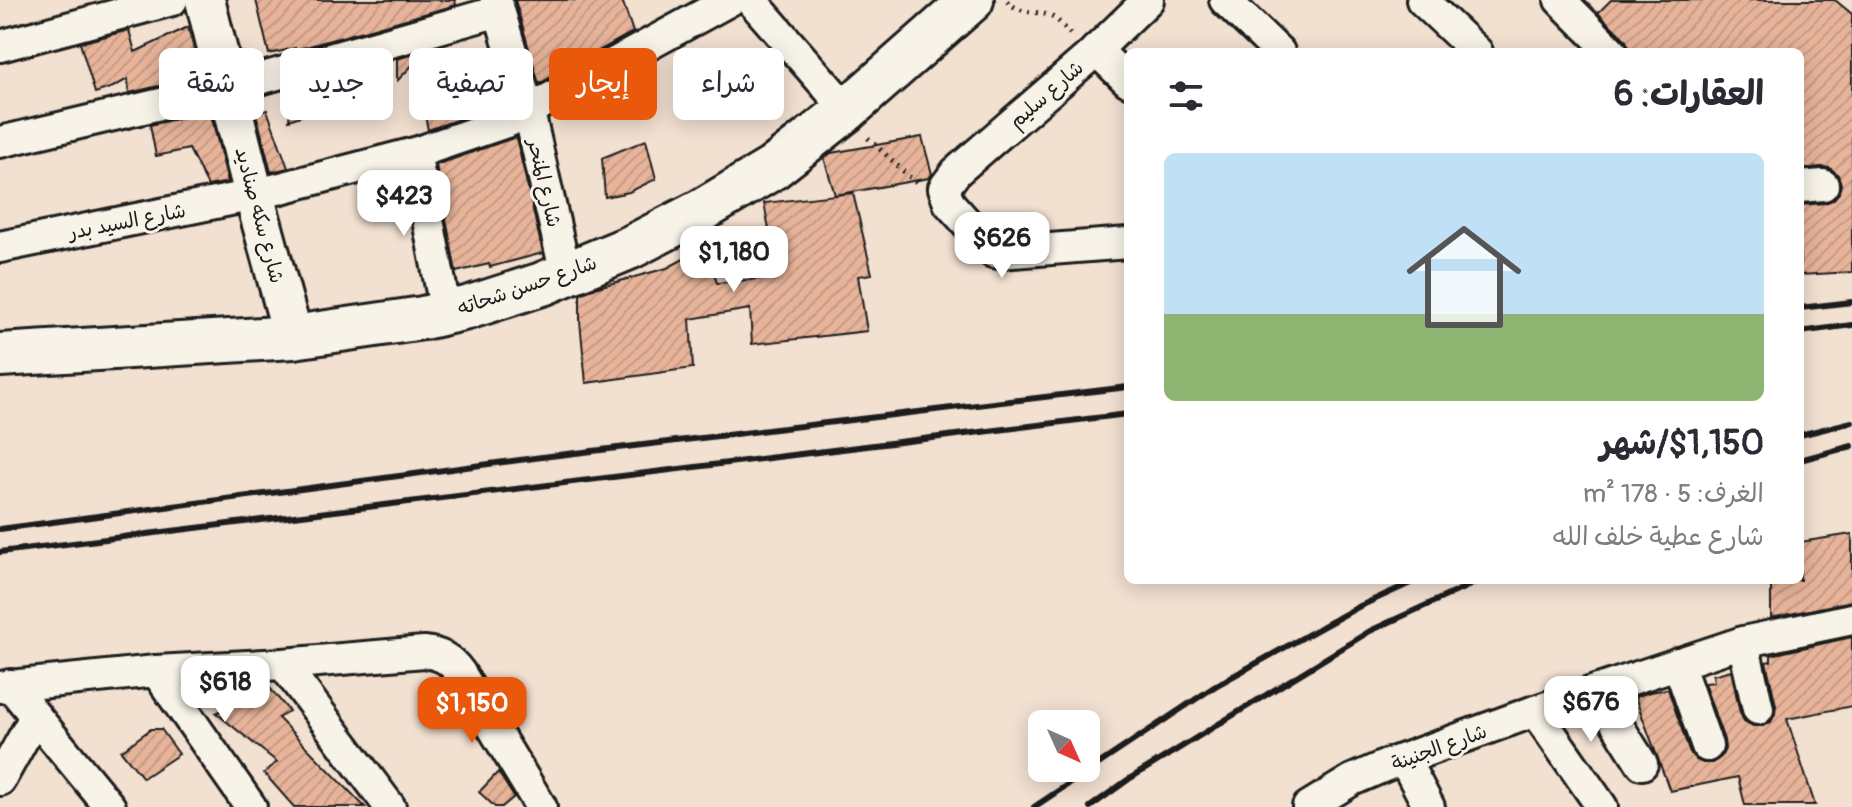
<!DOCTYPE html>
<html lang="ar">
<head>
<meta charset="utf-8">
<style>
  body { margin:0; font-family:Pangolin,"Playpen Sans Arabic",sans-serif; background:#f2f2f3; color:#2b2b33; direction:rtl; height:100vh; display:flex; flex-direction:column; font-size:30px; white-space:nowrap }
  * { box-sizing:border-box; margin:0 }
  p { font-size:26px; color:#7c7c81 }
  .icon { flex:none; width:44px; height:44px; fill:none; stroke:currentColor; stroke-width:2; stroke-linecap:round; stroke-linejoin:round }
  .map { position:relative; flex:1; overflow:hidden; direction:ltr }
  .details { position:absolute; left:1124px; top:48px; width:680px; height:536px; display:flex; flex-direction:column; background:#fff; border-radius:12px; box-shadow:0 4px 20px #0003; direction:rtl }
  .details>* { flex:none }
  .hud { position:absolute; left:24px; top:48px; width:760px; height:72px; direction:rtl; display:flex; gap:16px }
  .needle { width:52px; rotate:135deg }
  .fabs { position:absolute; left:1028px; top:710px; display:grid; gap:16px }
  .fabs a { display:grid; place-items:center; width:72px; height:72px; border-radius:12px; background:#fff; box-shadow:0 4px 20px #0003; font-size:40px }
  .price { position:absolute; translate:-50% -68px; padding:0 18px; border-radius:16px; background:#fff; color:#222; font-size:26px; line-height:52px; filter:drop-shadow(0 2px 4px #0008) }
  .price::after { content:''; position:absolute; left:50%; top:48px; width:24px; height:18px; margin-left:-12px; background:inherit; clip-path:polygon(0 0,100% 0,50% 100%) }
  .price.active { background:#ea580c; color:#fff }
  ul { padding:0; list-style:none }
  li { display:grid; align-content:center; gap:16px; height:424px; padding:0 40px }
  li+li { border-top:2px solid #e1e1e2 }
  li span { display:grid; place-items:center; height:248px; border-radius:12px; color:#555 }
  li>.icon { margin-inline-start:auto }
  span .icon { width:144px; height:144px; fill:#fffc; stroke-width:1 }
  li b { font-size:34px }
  h2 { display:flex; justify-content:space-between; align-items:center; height:96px; padding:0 40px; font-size:34px }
  .tag { padding:0 28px; border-radius:12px; background:#fff; box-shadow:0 4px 20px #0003; font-size:28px; line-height:72px }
  .tag.active { background:#ea580c; color:#fff }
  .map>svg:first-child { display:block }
  .building { fill:url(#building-hatch); stroke:#1c1c1c; stroke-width:2 }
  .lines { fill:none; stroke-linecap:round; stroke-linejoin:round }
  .minor-casing { stroke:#1c1c1c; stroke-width:36 }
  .tertiary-casing { stroke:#1c1c1c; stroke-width:44 }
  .secondary-casing { stroke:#1c1c1c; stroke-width:48 }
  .path { stroke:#1c1c1c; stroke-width:5; stroke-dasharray:2 6; stroke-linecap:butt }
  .minor { stroke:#f7f3e8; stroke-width:30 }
  .tertiary { stroke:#f7f3e8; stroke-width:38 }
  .secondary { stroke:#f7f3e8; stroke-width:42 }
  .rail { stroke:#1c1c1c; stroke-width:6 }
  .labels { text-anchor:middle; stroke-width:6; stroke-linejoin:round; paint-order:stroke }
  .street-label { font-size:20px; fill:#1c1c1c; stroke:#f7f3e8 }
</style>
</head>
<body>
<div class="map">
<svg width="1852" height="807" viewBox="0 0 1852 807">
  <defs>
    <pattern id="building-hatch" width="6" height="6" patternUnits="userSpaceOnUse" patternTransform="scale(2)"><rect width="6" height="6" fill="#e7b49a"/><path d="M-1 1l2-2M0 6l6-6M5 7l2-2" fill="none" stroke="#c69a84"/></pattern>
  </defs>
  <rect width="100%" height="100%" fill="#f2e0d1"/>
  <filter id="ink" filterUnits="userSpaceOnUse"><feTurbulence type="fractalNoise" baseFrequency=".0125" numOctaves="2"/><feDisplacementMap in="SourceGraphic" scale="16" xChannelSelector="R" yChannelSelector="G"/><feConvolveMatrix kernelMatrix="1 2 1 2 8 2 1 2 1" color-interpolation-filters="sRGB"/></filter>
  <g filter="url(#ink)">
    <g class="building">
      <path d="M256,0H455L456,5L295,50V48L269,54Z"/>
      <path d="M515,0H622L633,32L539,84Z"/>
      <path d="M1611,0H1835L1852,14V272L1800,275V205L1825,203L1833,200L1839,193L1841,184L1838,175L1830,168L1821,167L1800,169V52H1629V47L1625,39L1598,13Z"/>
      <path d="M188,27L201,76L129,93L128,79L113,87L95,93L80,43L129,30L135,52Z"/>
      <path d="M427,50L397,81V59Z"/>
      <path d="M492,50L507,102L428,130L416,73Z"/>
      <path d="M340,75L348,99L289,120L292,89Z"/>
      <path d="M267,110L288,168L271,172L256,113Z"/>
      <path d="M210,111L228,182L208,186L189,149L156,156L150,125Z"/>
      <path d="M516,137L543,253L490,267L489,264L456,272L436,165Z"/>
      <path d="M922,137L932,174L929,178L835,195L824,158L831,153Z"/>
      <path d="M646,140L656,179L629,192L605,197L602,158Z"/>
      <path d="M853,193L872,274L858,276L867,331L752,344L750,309L690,319L693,368L586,383L580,321V294L598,287L667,268L706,247L717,283L778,277L764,203Z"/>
      <path d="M1852,534V601L1771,618V580H1800V542Z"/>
      <path d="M1852,637V706L1787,719L1815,805H1745L1738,777L1670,791L1635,697L1650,692L1668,689L1690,753L1696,760L1703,763H1712L1721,757L1725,749L1724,740L1704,683L1714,682L1713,675L1731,670L1740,713L1744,721L1753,726H1763L1771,722L1775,714L1776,705L1766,662L1771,661V655Z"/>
      <path d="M269,687L289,711L278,718L365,807H294L264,773L277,762L216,713Z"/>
      <path d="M151,729H161L179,754L143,778L121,751Z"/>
      <path d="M498,772L514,797L502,807H495L479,792Z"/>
    </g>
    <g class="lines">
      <g class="minor-casing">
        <g id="minor">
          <path d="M496,0L529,112L566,275"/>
          <path d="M751,0L847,110"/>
          <path d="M1225,0L1279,52"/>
          <path d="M1422,0L1477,52"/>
          <path d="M1560,0L1612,52"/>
          <path d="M0,46L172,0"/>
          <path d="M1096,50L1128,81"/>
          <path d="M0,142L228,88L499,11"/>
          <path d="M415,153L446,313"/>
          <path d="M1800,187L1823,185"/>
          <path d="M1128,243L999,253L993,252L949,203L944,188L956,172L1091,55L1148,0"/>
          <path d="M0,247L254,195L415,153L509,121L730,0"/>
          <path d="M1743,642L1758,709"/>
          <path d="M1678,663L1707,746"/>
          <path d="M283,664L390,807"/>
          <path d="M156,671L251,807"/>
          <path d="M10,685L110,807"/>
          <path d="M0,687L156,671L283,664L424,652C441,654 450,659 460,673L541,807"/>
          <path d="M1596,691L1642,764"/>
          <path d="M1535,711L1602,807"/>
          <path d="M1404,759L1429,807"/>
          <path d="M0,780L35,717"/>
          <path d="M1308,807L1352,780L1387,765L1535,711L1743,642L1852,619"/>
        </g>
      </g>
      <g class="tertiary-casing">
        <path id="tertiary" d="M205,0L254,195L293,337"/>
      </g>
      <g class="secondary-casing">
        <path id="secondary" d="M0,355L293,337L423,318L467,308L542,284L631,247L701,211L773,168L847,110L972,0"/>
      </g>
      <g class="path">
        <path d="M1007,1C1022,16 1033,9 1050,16C1059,20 1064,27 1070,34"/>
        <path d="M868,138L916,183"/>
      </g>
      <use href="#minor" class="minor"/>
      <use href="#tertiary" class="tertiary"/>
      <use href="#secondary" class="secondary"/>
      <g class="rail">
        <path d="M1800,308L1852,302"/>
        <path d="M1800,332L1852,325"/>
        <path d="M1800,435L1852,422"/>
        <path d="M1800,460L1852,446"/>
        <path d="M0,529L542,457L1128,387"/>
        <path d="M0,552L1128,414"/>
        <path d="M1034,807L1217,685L1358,607L1417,580"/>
        <path d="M1090,807L1129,779L1370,631L1481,580"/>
      </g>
    </g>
  </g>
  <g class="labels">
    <g class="street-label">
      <text transform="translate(1046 94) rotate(-41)" y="7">شارع سليم</text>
      <text transform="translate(545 183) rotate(77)" y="7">شارع المنحر</text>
      <text transform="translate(260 215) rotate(75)" y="7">شارع سكه صناديد</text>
      <text transform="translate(127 221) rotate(-11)" y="7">شارع السيد بدر</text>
      <text transform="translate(527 285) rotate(-19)" y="7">شارع حسن شحاته</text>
      <text transform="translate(1439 747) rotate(-20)" y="7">شارع الجنينة</text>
    </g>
  </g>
</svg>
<div class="fabs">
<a><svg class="needle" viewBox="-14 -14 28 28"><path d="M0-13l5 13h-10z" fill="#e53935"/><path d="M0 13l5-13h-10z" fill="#7c7c81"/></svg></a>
</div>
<b class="price" style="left:404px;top:238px">$423</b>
<b class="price" style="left:1002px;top:280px">$626</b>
<b class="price" style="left:734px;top:294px">$1,180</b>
<b class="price" style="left:225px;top:724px">$618</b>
<b class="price" style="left:1591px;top:744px">$676</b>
<b class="price active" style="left:472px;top:745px">$1,150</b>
<div class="hud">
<a class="tag">شراء</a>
<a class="tag active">إيجار</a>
<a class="tag">تصفية</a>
<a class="tag">جديد</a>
<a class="tag">شقة</a>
</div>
<section class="details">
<h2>العقارات: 6<svg class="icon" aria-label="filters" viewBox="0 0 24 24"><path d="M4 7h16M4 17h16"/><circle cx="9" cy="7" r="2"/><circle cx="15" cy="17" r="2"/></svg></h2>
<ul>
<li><span style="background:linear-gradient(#bfe0f5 65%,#8fb573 0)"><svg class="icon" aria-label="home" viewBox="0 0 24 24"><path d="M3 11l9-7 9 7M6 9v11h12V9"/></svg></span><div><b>$1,150/شهر</b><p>الغرف: 5 · 178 m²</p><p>شارع عطية خلف الله</p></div></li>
</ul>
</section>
</div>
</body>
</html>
